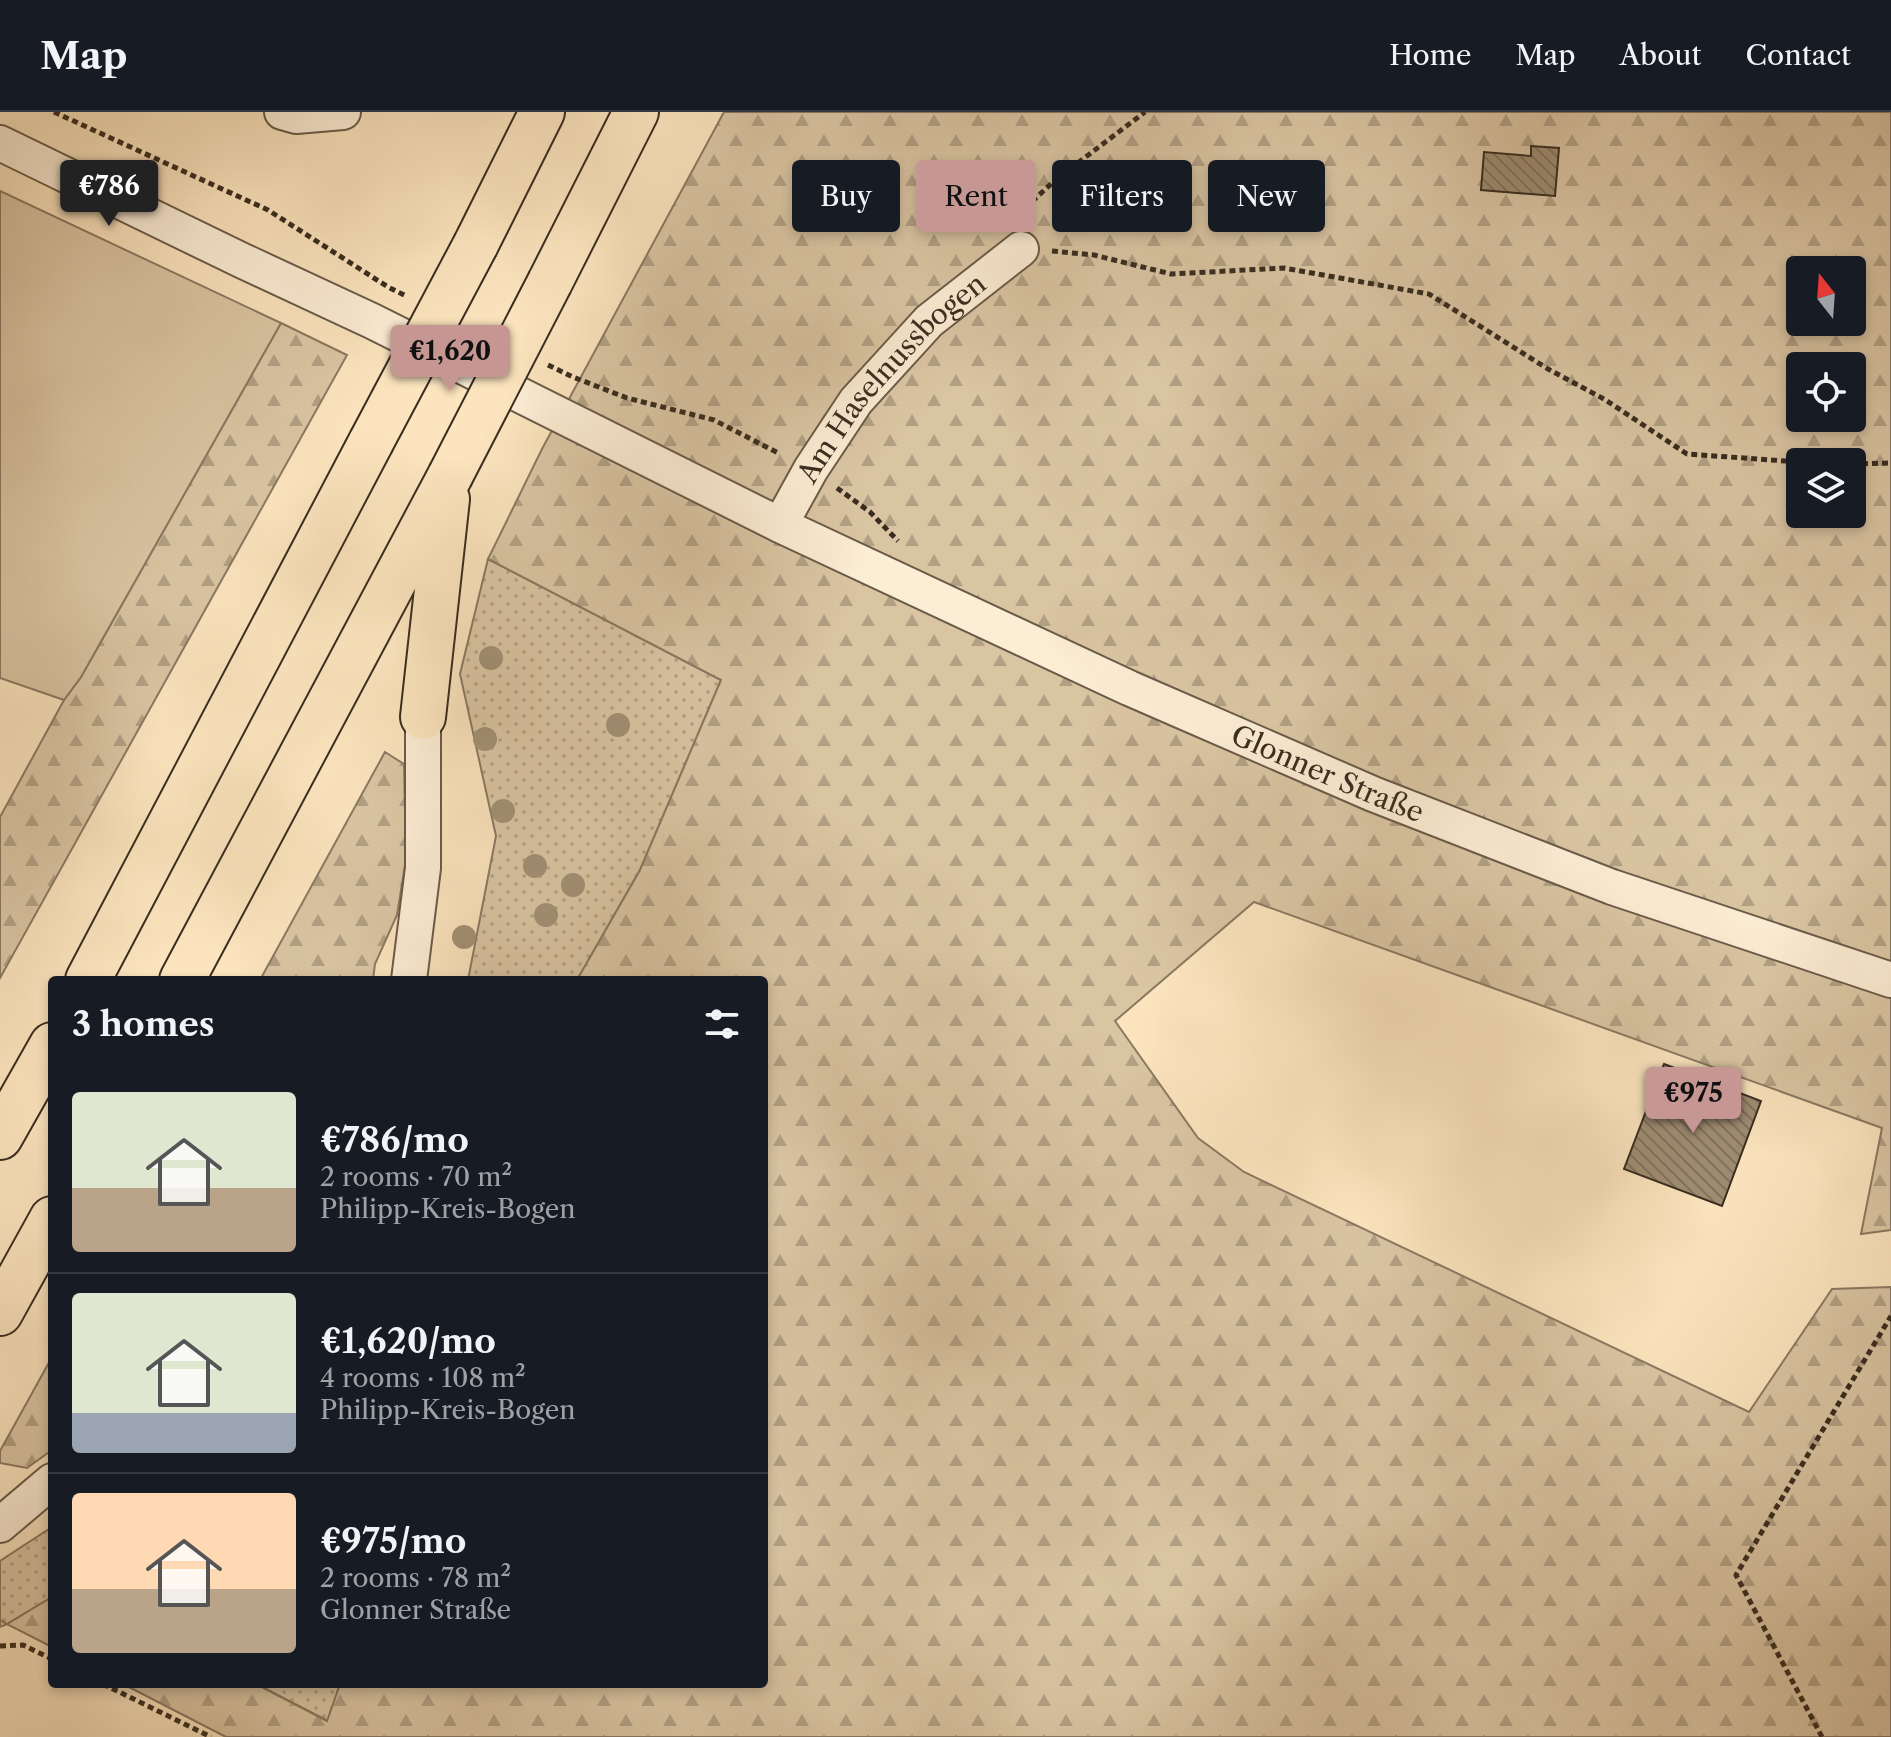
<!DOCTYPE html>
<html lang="en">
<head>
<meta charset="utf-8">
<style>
  body { margin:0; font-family:"Libre Caslon Text",serif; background:#20242c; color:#f1f3f6; height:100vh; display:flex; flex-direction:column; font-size:30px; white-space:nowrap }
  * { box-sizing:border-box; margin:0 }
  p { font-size:26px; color:#9ea1a6 }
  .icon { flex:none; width:44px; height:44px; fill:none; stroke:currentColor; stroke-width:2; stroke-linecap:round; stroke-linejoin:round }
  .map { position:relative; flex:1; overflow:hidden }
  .side { position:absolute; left:48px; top:864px; width:720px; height:712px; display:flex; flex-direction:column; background:#171b24; border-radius:8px; box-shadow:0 4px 12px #0003 }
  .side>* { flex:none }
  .top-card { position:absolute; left:792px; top:48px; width:760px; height:72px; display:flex; gap:16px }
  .needle { width:52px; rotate:343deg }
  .tools { position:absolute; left:1786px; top:144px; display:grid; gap:16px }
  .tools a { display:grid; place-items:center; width:80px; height:80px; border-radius:8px; background:#171b24; box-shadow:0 4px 12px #0003; font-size:40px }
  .price { position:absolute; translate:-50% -68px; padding:0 18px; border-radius:8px; background:#c59692; color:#111; font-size:26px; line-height:52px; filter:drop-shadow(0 2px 4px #0008) }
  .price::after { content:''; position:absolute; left:50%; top:48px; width:24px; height:18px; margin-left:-12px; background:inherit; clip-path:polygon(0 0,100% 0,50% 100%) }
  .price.on { background:#222; color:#fff }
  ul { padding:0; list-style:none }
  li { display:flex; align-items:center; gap:24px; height:200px; padding:0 24px }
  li+li { border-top:2px solid #363941 }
  li span { display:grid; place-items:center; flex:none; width:224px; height:160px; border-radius:8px; color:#555 }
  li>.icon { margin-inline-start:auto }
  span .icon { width:96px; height:96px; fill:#fffc; stroke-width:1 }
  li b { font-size:34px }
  h2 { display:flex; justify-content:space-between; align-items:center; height:96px; padding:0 24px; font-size:34px }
  .tag { padding:0 28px; border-radius:8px; background:#171b24; box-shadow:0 4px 12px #0003; font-size:28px; line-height:72px }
  .tag.on { background:#c59692; color:#111 }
  header { display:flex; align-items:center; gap:48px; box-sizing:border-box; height:112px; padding:0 40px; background:#171b24; border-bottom:2px solid #363941 }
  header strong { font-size:38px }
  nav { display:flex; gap:44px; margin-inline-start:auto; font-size:28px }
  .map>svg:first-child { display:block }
  .grass { fill:url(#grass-dots); stroke:#8a7962; stroke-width:2 }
  .forest { fill:url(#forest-firs); stroke:#8a7962; stroke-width:2; fill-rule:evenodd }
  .green { fill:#dac5a3; stroke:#8a7962; stroke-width:2 }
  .building { fill:url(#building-back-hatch); stroke:#392d20; stroke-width:2 }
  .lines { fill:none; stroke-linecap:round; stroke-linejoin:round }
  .minor-casing { stroke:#6a5b48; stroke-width:38 }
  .highway-casing { stroke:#392d20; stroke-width:48 }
  .path { stroke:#392d20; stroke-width:5; stroke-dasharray:6 4; stroke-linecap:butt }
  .minor { stroke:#fcedd5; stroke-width:34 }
  .highway { stroke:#fbe4be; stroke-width:44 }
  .highway-bridge-casing { stroke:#392d20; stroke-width:48; stroke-linecap:butt }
  .highway-bridge { stroke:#fbe4be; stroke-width:44 }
  .tree { fill:#a29075 }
  .labels { text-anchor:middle; stroke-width:6; stroke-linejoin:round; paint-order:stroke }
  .street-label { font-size:28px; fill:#392d20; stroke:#fcedd5 }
</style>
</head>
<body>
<header>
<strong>Map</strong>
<nav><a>Home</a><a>Map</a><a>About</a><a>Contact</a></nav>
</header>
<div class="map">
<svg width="1891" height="1625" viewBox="0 0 1891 1625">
  <defs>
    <pattern id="grass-dots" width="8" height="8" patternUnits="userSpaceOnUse" patternTransform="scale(2)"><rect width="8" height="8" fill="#dac5a3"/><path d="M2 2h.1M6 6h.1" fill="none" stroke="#b2a084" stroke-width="1.8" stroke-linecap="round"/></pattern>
    <pattern id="forest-firs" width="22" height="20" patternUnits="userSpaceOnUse" patternTransform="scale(2)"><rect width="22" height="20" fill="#dac5a3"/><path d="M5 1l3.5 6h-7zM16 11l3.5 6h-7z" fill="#b2a084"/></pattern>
    <pattern id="building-back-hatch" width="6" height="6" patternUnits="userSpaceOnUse" patternTransform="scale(2)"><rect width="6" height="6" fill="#9e8c72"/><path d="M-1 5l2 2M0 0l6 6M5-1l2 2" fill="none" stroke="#82735d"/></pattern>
  </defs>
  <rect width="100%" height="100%" fill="#fbe4be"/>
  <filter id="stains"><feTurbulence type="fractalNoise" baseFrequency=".0025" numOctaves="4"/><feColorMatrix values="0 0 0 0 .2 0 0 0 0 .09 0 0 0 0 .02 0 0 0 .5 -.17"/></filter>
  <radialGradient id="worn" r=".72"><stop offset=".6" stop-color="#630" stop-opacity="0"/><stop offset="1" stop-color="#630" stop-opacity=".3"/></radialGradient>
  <g class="grass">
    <path d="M488,447L721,568L640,758L577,868H468L496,724L460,562Z"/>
    <path d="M52,1415V1485L7,1512L0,1508V1449Z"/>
    <path d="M256,1572H340L328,1609Z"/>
  </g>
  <g class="forest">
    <path d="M724,0H1891V1118L1861,1122L1882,1016L1254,790L1115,909L1198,1026L1244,1060L1749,1300L1832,1177L1891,1175V1625H226L123,1572H256L327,1609L340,1572H764V868H577L640,758L721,568L488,447L542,337ZM1800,158H1852V210H1800ZM1800,254H1852V306H1800ZM1800,350H1852V402H1800Z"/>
    <path d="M281,211L347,243L0,866V705L64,588L81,565Z"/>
    <path d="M385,640L404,652L406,747L397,803L375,852L373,868H260Z"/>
    <path d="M52,1245V1338L27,1356L0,1351V1339Z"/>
    <path d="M52,1485V1535L7,1512L0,1515V1508L7,1512Z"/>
  </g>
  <path class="green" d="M0,79L281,211L81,565L64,588L0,566Z"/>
  <g class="building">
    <path d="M1531,34L1559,36L1555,84L1481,78L1484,40L1531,44Z"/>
    <path d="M1664,952L1761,989L1722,1094L1624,1057Z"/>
  </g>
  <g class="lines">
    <g class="minor-casing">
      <g id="minor">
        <path d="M282,0L296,4L343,0"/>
        <path id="s1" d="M0,31L243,149L372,209L780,413L1129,576L1373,682L1612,775L1891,868"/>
        <path id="s2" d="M780,413L811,357L856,289L929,209L1021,137"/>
        <path d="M409,868L423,756V605"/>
        <path d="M0,1413L52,1369"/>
      </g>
    </g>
    <g class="highway-casing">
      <g id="highway">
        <path d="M476,132L542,0"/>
        <path d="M550,170L636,0"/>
        <path d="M423,605L447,387"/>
        <path d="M88,868L371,330"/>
        <path d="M182,868L450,364"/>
        <path d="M0,1025L52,933"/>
        <path d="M0,1201L52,1107"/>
      </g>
    </g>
    <g class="path">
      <path d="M54,0L268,98L388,175L406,184"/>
      <path d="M1021,105L1022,99L1054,69L1145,0"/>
      <path d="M1052,139L1094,143L1171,162L1284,156L1429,182L1548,257L1604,287L1687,342L1800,350"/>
      <path d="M548,253L573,265L627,286L714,308L780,342"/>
      <path d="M1852,352L1891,351"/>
      <path d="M837,376L870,400L898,429"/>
      <path d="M0,1534L23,1533L52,1547"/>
      <path d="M103,1572L211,1625"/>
      <path d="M1822,1625L1736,1463L1891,1204"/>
    </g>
    <use href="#minor" class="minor"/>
    <use href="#highway" class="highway"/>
    <g class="highway-bridge-casing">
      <g id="highway-bridge">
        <path d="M371,330L476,132"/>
        <path d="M450,364L550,170"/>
      </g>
    </g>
    <use href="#highway-bridge" class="highway-bridge"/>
  </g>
  <g class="tree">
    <circle cx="491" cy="546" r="12"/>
    <circle cx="618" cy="613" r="12"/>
    <circle cx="485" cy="627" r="12"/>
    <circle cx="503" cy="699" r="12"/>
    <circle cx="535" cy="754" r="12"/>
    <circle cx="573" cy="773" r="12"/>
    <circle cx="546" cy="803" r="12"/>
    <circle cx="464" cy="825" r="12"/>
  </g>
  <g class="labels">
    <g class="street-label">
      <text dy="10" stroke="none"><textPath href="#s2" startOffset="186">Am Haselnussbogen</textPath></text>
      <text dy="10" stroke="none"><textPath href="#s1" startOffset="1470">Glonner Straße</textPath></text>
    </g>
  </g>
  <rect width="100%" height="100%" filter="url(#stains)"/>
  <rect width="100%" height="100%" fill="url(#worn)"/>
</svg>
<div class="tools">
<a><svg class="needle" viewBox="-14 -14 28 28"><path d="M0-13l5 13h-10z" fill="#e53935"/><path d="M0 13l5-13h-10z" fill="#9ea1a6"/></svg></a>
<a><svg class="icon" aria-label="locate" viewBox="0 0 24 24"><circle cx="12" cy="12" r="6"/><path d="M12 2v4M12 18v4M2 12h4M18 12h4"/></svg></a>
<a><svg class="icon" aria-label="layers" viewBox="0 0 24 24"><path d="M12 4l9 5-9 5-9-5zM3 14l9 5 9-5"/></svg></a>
</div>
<b class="price on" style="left:109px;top:116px">€786</b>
<b class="price" style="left:450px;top:281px">€1,620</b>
<b class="price" style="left:1693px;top:1023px">€975</b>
<div class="top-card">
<a class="tag">Buy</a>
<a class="tag on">Rent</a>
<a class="tag">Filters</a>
<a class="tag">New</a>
</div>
<section class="side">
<h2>3 homes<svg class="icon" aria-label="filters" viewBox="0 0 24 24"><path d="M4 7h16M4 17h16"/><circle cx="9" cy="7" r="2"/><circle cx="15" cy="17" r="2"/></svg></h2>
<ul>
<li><span style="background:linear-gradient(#dfe7d0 60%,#b9a48a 0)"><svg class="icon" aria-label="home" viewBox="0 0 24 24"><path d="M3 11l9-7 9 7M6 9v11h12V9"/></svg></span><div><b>€786/mo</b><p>2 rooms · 70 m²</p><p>Philipp-Kreis-Bogen</p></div></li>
<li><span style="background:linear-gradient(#dfe7d0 75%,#9aa5b1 0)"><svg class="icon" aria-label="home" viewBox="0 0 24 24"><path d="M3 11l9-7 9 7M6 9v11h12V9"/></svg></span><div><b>€1,620/mo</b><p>4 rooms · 108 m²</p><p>Philipp-Kreis-Bogen</p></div></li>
<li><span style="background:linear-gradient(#ffd9b3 60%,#b9a48a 0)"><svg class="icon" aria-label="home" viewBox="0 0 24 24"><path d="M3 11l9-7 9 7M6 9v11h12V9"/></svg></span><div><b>€975/mo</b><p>2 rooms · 78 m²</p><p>Glonner Straße</p></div></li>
</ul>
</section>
</div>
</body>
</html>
